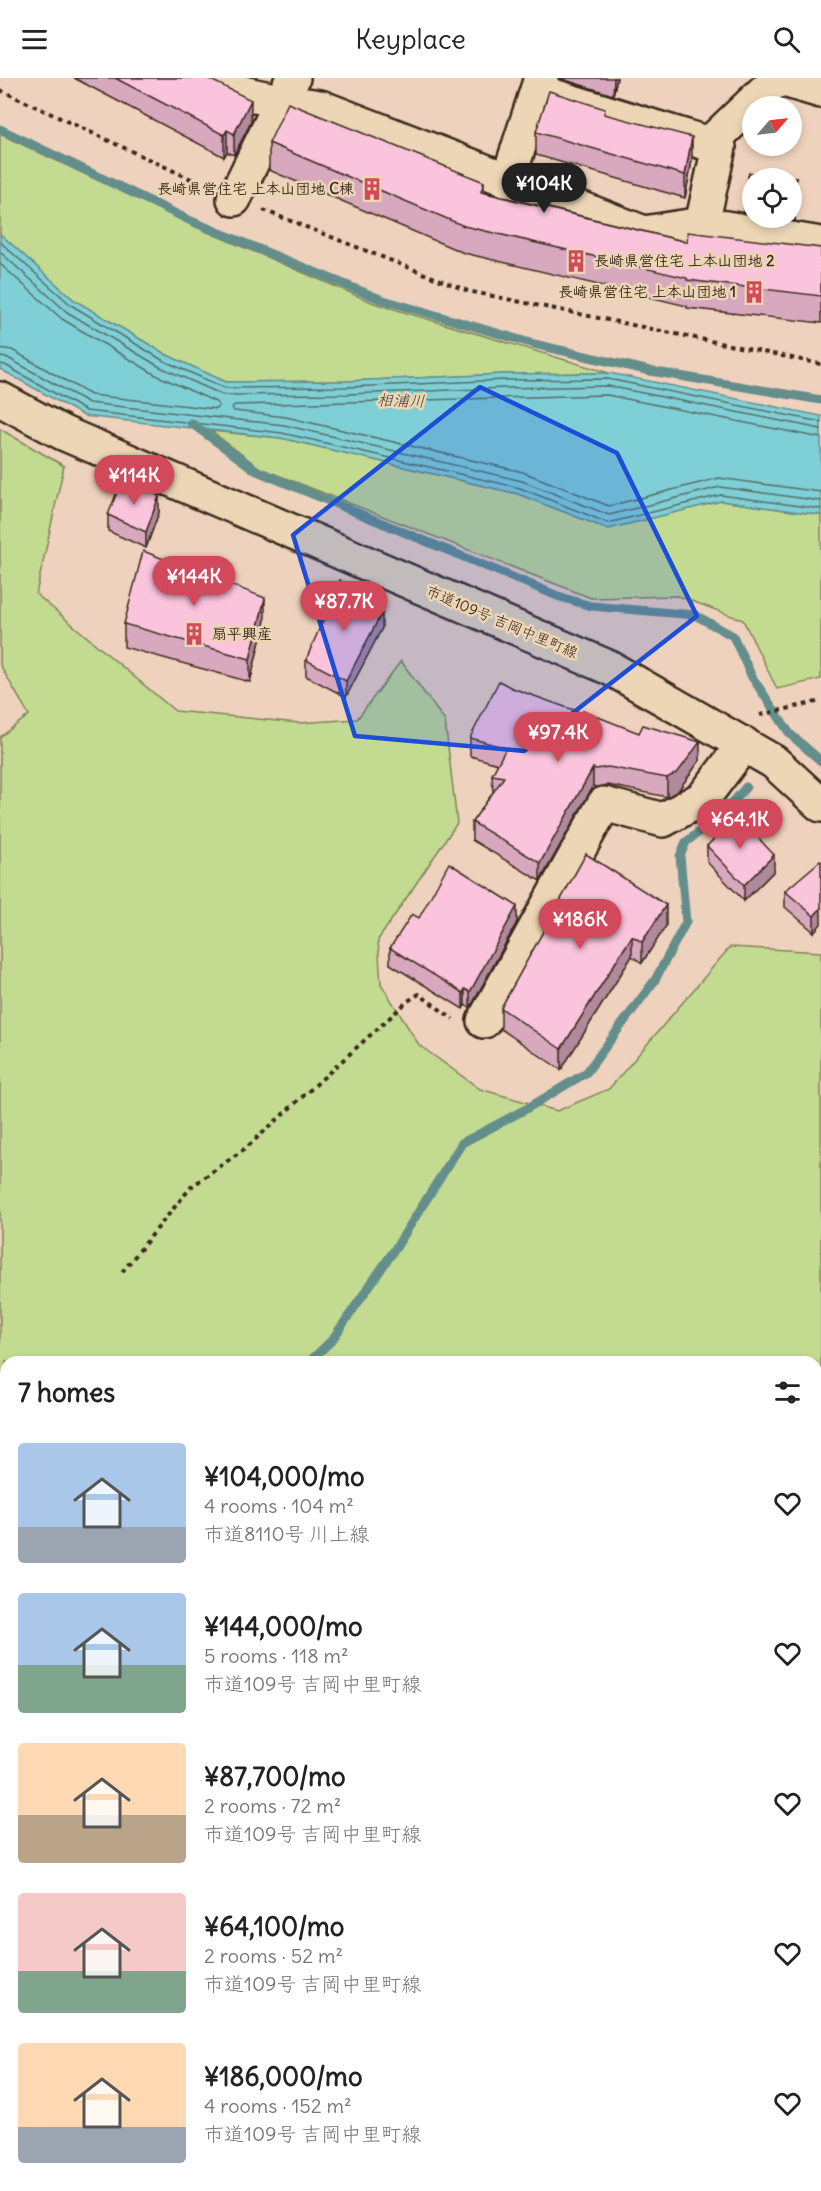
<!DOCTYPE html>
<html lang="en">
<head>
<meta charset="utf-8">
<style>
  body { margin:0; font-family:Delius,"Klee One",sans-serif; background:#f2f2f2; color:#222; height:100vh; display:flex; flex-direction:column; font-size:22px; white-space:nowrap }
  * { box-sizing:border-box; margin:0 }
  p { font-size:20px; color:#767676 }
  .icon { flex:none; width:33px; height:33px; fill:none; stroke:currentColor; stroke-width:2; stroke-linecap:round; stroke-linejoin:round }
  .map { position:relative; flex:1; overflow:hidden }
  .panel { position:absolute; left:0px; top:1278px; width:822px; height:836px; display:flex; flex-direction:column; background:#fff; border-radius:18px 18px 0 0; box-shadow:0 3px 9px #0003 }
  .panel>* { flex:none }
  .needle { width:39px; rotate:62deg }
  .fabs { position:absolute; left:742px; top:18px; display:grid; gap:12px }
  .fabs a { display:grid; place-items:center; width:60px; height:60px; border-radius:50%; background:#fff; box-shadow:0 3px 9px #0003; font-size:30px }
  .price { position:absolute; translate:-50% -51px; padding:0 14px; border-radius:21px; background:#d1495b; color:#fff; font-size:20px; line-height:39px; filter:drop-shadow(0 2px 3px #0008) }
  .price::after { content:''; position:absolute; left:50%; top:36px; width:18px; height:14px; margin-left:-9px; background:inherit; clip-path:polygon(0 0,100% 0,50% 100%) }
  .price.on { background:#222; color:#fff }
  ul { padding:0; list-style:none }
  li { display:flex; align-items:center; gap:18px; height:150px; padding:0 18px }
  li span { display:grid; place-items:center; flex:none; width:168px; height:120px; border-radius:6px; color:#555 }
  li>.icon { margin-inline-start:auto }
  span .icon { width:72px; height:72px; fill:#fffc; stroke-width:1 }
  li b { font-size:26px }
  h2 { display:flex; justify-content:space-between; align-items:center; height:72px; padding:0 18px; font-size:26px }
  header { display:flex; justify-content:space-between; align-items:center; height:78px; padding:0 18px; background:#fff; font-size:27px; font-weight:600 }
  .map>svg:first-child { display:block }
  .green { fill:#c3db91; stroke:#7f8258; stroke-width:1.5; fill-rule:evenodd }
  .water { fill:#7fd0d6; stroke:#648e8c; stroke-width:1.5 }
  .lines { fill:none; stroke-linecap:round; stroke-linejoin:round }
  .shore { stroke:#566c68; stroke-width:1.5 }
  .stream { stroke:#648e8c; stroke-width:9 }
  .minor-casing { stroke:#3b2a1e; stroke-width:38 }
  .tertiary-casing { stroke:#3b2a1e; stroke-width:38 }
  .path { stroke:#3b2a1e; stroke-width:4; stroke-dasharray:4.5 4.5; stroke-linecap:butt }
  .minor { stroke:#ecd6b5; stroke-width:33 }
  .tertiary { stroke:#ecd6b5; stroke-width:33 }
  .wall { fill:#d8a9be; stroke:#3b2a1e; stroke-width:1.5 }
  .shaded-wall { fill:#b0899b; stroke:#3b2a1e; stroke-width:1.5 }
  .building { fill:#fbc4dd; stroke:#3b2a1e; stroke-width:1.5 }
  .marked { fill:#1d4ed8; fill-opacity:0.2; stroke:#1d4ed8; stroke-width:4.5; stroke-linejoin:round }
  .labels { text-anchor:middle; stroke-width:5; stroke-linejoin:round; paint-order:stroke }
  .poi-label { font-size:15px; font-weight:bold; fill:#3b2a1e; stroke:#ecd6b5; text-anchor:end }
  .street-label { font-size:15px; fill:#3b2a1e; stroke:#ecd6b5 }
  .water-label { font-size:16px; font-style:italic; fill:#45433a; stroke:#ecd6b5 }
</style>
</head>
<body>
<header><svg class="icon" aria-label="menu" viewBox="0 0 24 24"><path d="M4 6h16M4 12h16M4 18h16"/></svg>Keyplace<svg class="icon" aria-label="search" viewBox="0 0 24 24"><circle cx="10" cy="10" r="6"/><path d="M15 15l6 6"/></svg></header>
<div class="map">
<svg width="821" height="2113" viewBox="0 0 821 2113">
  <rect width="100%" height="100%" fill="#efd2bd"/>
  <filter id="ink" filterUnits="userSpaceOnUse"><feTurbulence type="fractalNoise" baseFrequency=".0167" numOctaves="2"/><feDisplacementMap in="SourceGraphic" scale="12" xChannelSelector="R" yChannelSelector="G"/><feConvolveMatrix kernelMatrix="1 2 1 2 8 2 1 2 1" color-interpolation-filters="sRGB"/></filter>
  <g filter="url(#ink)">
    <g class="green">
      <path d="M0,56L203,152L374,225L609,295L506,296L348,303L226,304L167,277L74,222L0,156Z"/>
      <path d="M0,351L64,388L36,516L175,633L299,645L357,641L401,583L445,643L457,745L378,862L381,906L419,967L480,1011L557,1033L609,1011L730,869L821,874V2113H0V659L29,637L0,587ZM6,1284H816V2108H6Z"/>
      <path d="M211,353L281,360L518,416L608,451L721,423L821,437V601L777,611L743,542L678,518L591,520L260,390Z"/>
    </g>
    <path class="water" d="M0,156L74,222L167,277L226,304L348,303L506,296L609,295L821,338V437L721,423L608,451L518,416L281,360L84,338L0,291Z"/>
    <g class="lines">
      <g class="shore">
        <path d="M0,164L71,227L164,283L225,310L348,309L506,302L608,301L821,344"/>
        <path d="M0,174L67,234L160,289L223,317L348,316L506,310L608,308L821,351"/>
        <path d="M0,186L62,241L156,297L218,325L219,328L216,331L91,317L12,272L0,270"/>
        <path d="M0,279L8,280L89,325L284,347L522,403L609,437L720,409L821,423"/>
        <path d="M0,286L5,287L86,333L282,355L520,410L608,445L721,417L821,431"/>
        <path d="M821,360L607,317L235,327L232,329L234,333L286,339L523,394L609,428L719,400L821,414"/>
      </g>
      <g class="stream">
        <path d="M0,51L191,143L380,221L534,266L650,293L821,322"/>
        <path d="M191,345L257,393L560,519L591,528L695,537L733,558L752,599L790,656L821,683"/>
        <path d="M309,1284L332,1262L395,1171L462,1065L526,1031L586,995L655,902L686,844L680,778L686,764L723,736L746,709"/>
      </g>
      <g class="minor-casing">
        <g id="minor">
          <path d="M203,0C238,18 281,23 320,29L644,155L702,146L821,166"/>
          <path d="M777,0L821,13"/>
          <path d="M537,13L719,69L702,146"/>
          <path d="M709,66L778,0"/>
          <path d="M508,102L541,0"/>
          <path d="M234,121L293,0"/>
          <path d="M484,943L604,726L663,742L703,720L744,666"/>
        </g>
      </g>
      <g class="tertiary-casing">
        <path id="tertiary" d="M0,321L63,355L610,590L774,684L821,727"/>
      </g>
      <g class="path">
        <path d="M0,12L206,108"/>
        <path d="M263,132L468,213L821,286"/>
        <path d="M760,637L821,623"/>
        <path d="M122,1194L191,1109L247,1069L408,923L419,916L453,941"/>
      </g>
      <use href="#minor" class="minor"/>
      <use href="#tertiary" class="tertiary"/>
    </g>
    <g class="wall">
      <path d="M74,0H207L251,44L234,77L227,74L224,79Z"/>
      <path d="M559,0H617L613,17Z"/>
      <path d="M605,36L692,82L685,120L536,77V54Z"/>
      <path d="M269,65L484,114L687,164L821,170V245L687,230V228L464,175L269,92Z"/>
      <path d="M749,95L796,100L795,143L776,140H792V100H753V136L744,134V118Z"/>
      <path d="M159,434L146,470L108,453V437Z"/>
      <path d="M265,542L250,604L124,569V546Z"/>
      <path d="M382,550L346,619L306,598V582Z"/>
      <path d="M512,610L700,682L678,713L667,719L608,707L596,709L593,708L540,803L472,762V744L493,715L492,697L498,686L470,678V660Z"/>
      <path d="M707,768L774,793L744,823L707,784Z"/>
      <path d="M586,776L666,848L642,885L632,878L561,992L501,951V930Z"/>
      <path d="M821,784L814,854L785,829V813Z"/>
      <path d="M419,840L517,844L470,930L465,927L463,931L390,886V870Z"/>
    </g>
    <g class="shaded-wall">
      <path d="M614,0H617L613,17Z"/>
      <path d="M251,22V44L234,77V56Z"/>
      <path d="M227,52V74L224,79V57Z"/>
      <path d="M692,59V82L685,120V97Z"/>
      <path d="M796,100V116L795,143V127Z"/>
      <path d="M484,104V132L481,114Z"/>
      <path d="M159,418V434L146,470V454Z"/>
      <path d="M265,520V542L250,604V581Z"/>
      <path d="M382,534V550L346,619V603Z"/>
      <path d="M700,664V682L678,713L667,719V700Z"/>
      <path d="M593,690V708L540,803V785Z"/>
      <path d="M774,777V793L744,823V807Z"/>
      <path d="M666,827V848L642,885V864Z"/>
      <path d="M517,828V844L470,930V914Z"/>
      <path d="M821,830V846L814,854V838Z"/>
      <path d="M632,858V878L561,992V971Z"/>
      <path d="M465,911V927L463,931V915Z"/>
    </g>
    <g class="building">
      <path d="M115,0H207L251,22L234,56L227,52L224,57Z"/>
      <path d="M549,13L605,31L604,36L692,59L685,97L536,54Z"/>
      <path d="M288,25L484,104L481,114L687,164L688,154L821,170V218L687,202V200L464,148L269,65Z"/>
      <path d="M749,95L796,100L795,127L792,126V100H753V120L744,118Z"/>
      <path d="M122,401L159,418L146,454L108,437Z"/>
      <path d="M143,473L265,520L250,581L124,546Z"/>
      <path d="M340,502L382,534L346,603L306,582Z"/>
      <path d="M499,603L512,610L582,635L583,633L639,655L643,647L700,664L678,694L667,700L608,689L596,691L593,690L540,785L472,744L504,699L492,697L506,670L470,660Z"/>
      <path d="M737,737L774,777L744,807L707,768Z"/>
      <path d="M586,776L666,827L642,864L632,858L561,971L501,930Z"/>
      <path d="M820,783L821,784V830L814,838L785,813Z"/>
      <path d="M449,785L517,828L470,914L465,911L463,915L390,870L412,836L419,840Z"/>
    </g>
  </g>
  <path class="marked" d="M480,309L617,375L697,538L524,673L355,658L293,457Z"/>
  <defs>
    <g id="building-bare" transform="scale(1.8)"><path d="M-4-6H4V6H1V3H-1V6H-4ZM-2.5-4.3h1.7v1.8h-1.7ZM.8-4.3h1.7v1.8H.8ZM-2.5-1h1.7V.8h-1.7ZM.8-1h1.7V.8H.8Z" fill="#d1495b" stroke="#ecd6b5" stroke-width="2.5" paint-order="stroke"/></g>
  </defs>
  <g fill-rule="evenodd">
    <use href="#building-bare" x="372" y="111"/>
    <use href="#building-bare" x="576" y="183"/>
    <use href="#building-bare" x="754" y="214"/>
    <use href="#building-bare" x="194" y="556"/>
  </g>
  <g class="labels">
    <g class="poi-label">
      <text x="354" y="116">長崎県営住宅 上本山団地 C棟</text>
      <text x="594" y="188" text-anchor="start">長崎県営住宅 上本山団地 2</text>
      <text x="736" y="219">長崎県営住宅 上本山団地 1</text>
      <text x="212" y="561" text-anchor="start">扇平興産</text>
    </g>
    <g class="street-label">
      <text transform="translate(502 544) rotate(23)" y="5">市道109号 吉岡中里町線</text>
    </g>
    <g class="water-label">
      <text transform="translate(401 322) rotate(2)" y="6">相浦川</text>
    </g>
  </g>
</svg>
<div class="fabs">
<a><svg class="needle" viewBox="-14 -14 28 28"><path d="M0-13l5 13h-10z" fill="#e53935"/><path d="M0 13l5-13h-10z" fill="#767676"/></svg></a>
<a><svg class="icon" aria-label="locate" viewBox="0 0 24 24"><circle cx="12" cy="12" r="6"/><path d="M12 2v4M12 18v4M2 12h4M18 12h4"/></svg></a>
</div>
<b class="price on" style="left:544px;top:136px">¥104K</b>
<b class="price" style="left:134px;top:428px">¥114K</b>
<b class="price" style="left:194px;top:529px">¥144K</b>
<b class="price" style="left:344px;top:554px">¥87.7K</b>
<b class="price" style="left:558px;top:685px">¥97.4K</b>
<b class="price" style="left:740px;top:772px">¥64.1K</b>
<b class="price" style="left:580px;top:872px">¥186K</b>
<section class="panel">
<h2>7 homes<svg class="icon" aria-label="filters" viewBox="0 0 24 24"><path d="M4 7h16M4 17h16"/><circle cx="9" cy="7" r="2"/><circle cx="15" cy="17" r="2"/></svg></h2>
<ul>
<li><span style="background:linear-gradient(#a9c7e8 70%,#9aa5b1 0)"><svg class="icon" aria-label="home" viewBox="0 0 24 24"><path d="M3 11l9-7 9 7M6 9v11h12V9"/></svg></span><div><b>¥104,000/mo</b><p>4 rooms · 104 m²</p><p>市道8110号 川上線</p></div><svg class="icon" aria-label="heart" viewBox="0 0 24 24"><path d="M12 20l-8-8c-3-5 5-10 8-4 3-6 11-1 8 4z"/></svg></li>
<li><span style="background:linear-gradient(#a9c7e8 60%,#7fa58c 0)"><svg class="icon" aria-label="home" viewBox="0 0 24 24"><path d="M3 11l9-7 9 7M6 9v11h12V9"/></svg></span><div><b>¥144,000/mo</b><p>5 rooms · 118 m²</p><p>市道109号 吉岡中里町線</p></div><svg class="icon" aria-label="heart" viewBox="0 0 24 24"><path d="M12 20l-8-8c-3-5 5-10 8-4 3-6 11-1 8 4z"/></svg></li>
<li><span style="background:linear-gradient(#ffd9b3 60%,#b9a48a 0)"><svg class="icon" aria-label="home" viewBox="0 0 24 24"><path d="M3 11l9-7 9 7M6 9v11h12V9"/></svg></span><div><b>¥87,700/mo</b><p>2 rooms · 72 m²</p><p>市道109号 吉岡中里町線</p></div><svg class="icon" aria-label="heart" viewBox="0 0 24 24"><path d="M12 20l-8-8c-3-5 5-10 8-4 3-6 11-1 8 4z"/></svg></li>
<li><span style="background:linear-gradient(#f6c9c9 65%,#7fa58c 0)"><svg class="icon" aria-label="home" viewBox="0 0 24 24"><path d="M3 11l9-7 9 7M6 9v11h12V9"/></svg></span><div><b>¥64,100/mo</b><p>2 rooms · 52 m²</p><p>市道109号 吉岡中里町線</p></div><svg class="icon" aria-label="heart" viewBox="0 0 24 24"><path d="M12 20l-8-8c-3-5 5-10 8-4 3-6 11-1 8 4z"/></svg></li>
<li><span style="background:linear-gradient(#ffd9b3 70%,#9aa5b1 0)"><svg class="icon" aria-label="home" viewBox="0 0 24 24"><path d="M3 11l9-7 9 7M6 9v11h12V9"/></svg></span><div><b>¥186,000/mo</b><p>4 rooms · 152 m²</p><p>市道109号 吉岡中里町線</p></div><svg class="icon" aria-label="heart" viewBox="0 0 24 24"><path d="M12 20l-8-8c-3-5 5-10 8-4 3-6 11-1 8 4z"/></svg></li>
</ul>
</section>
</div>
</body>
</html>
